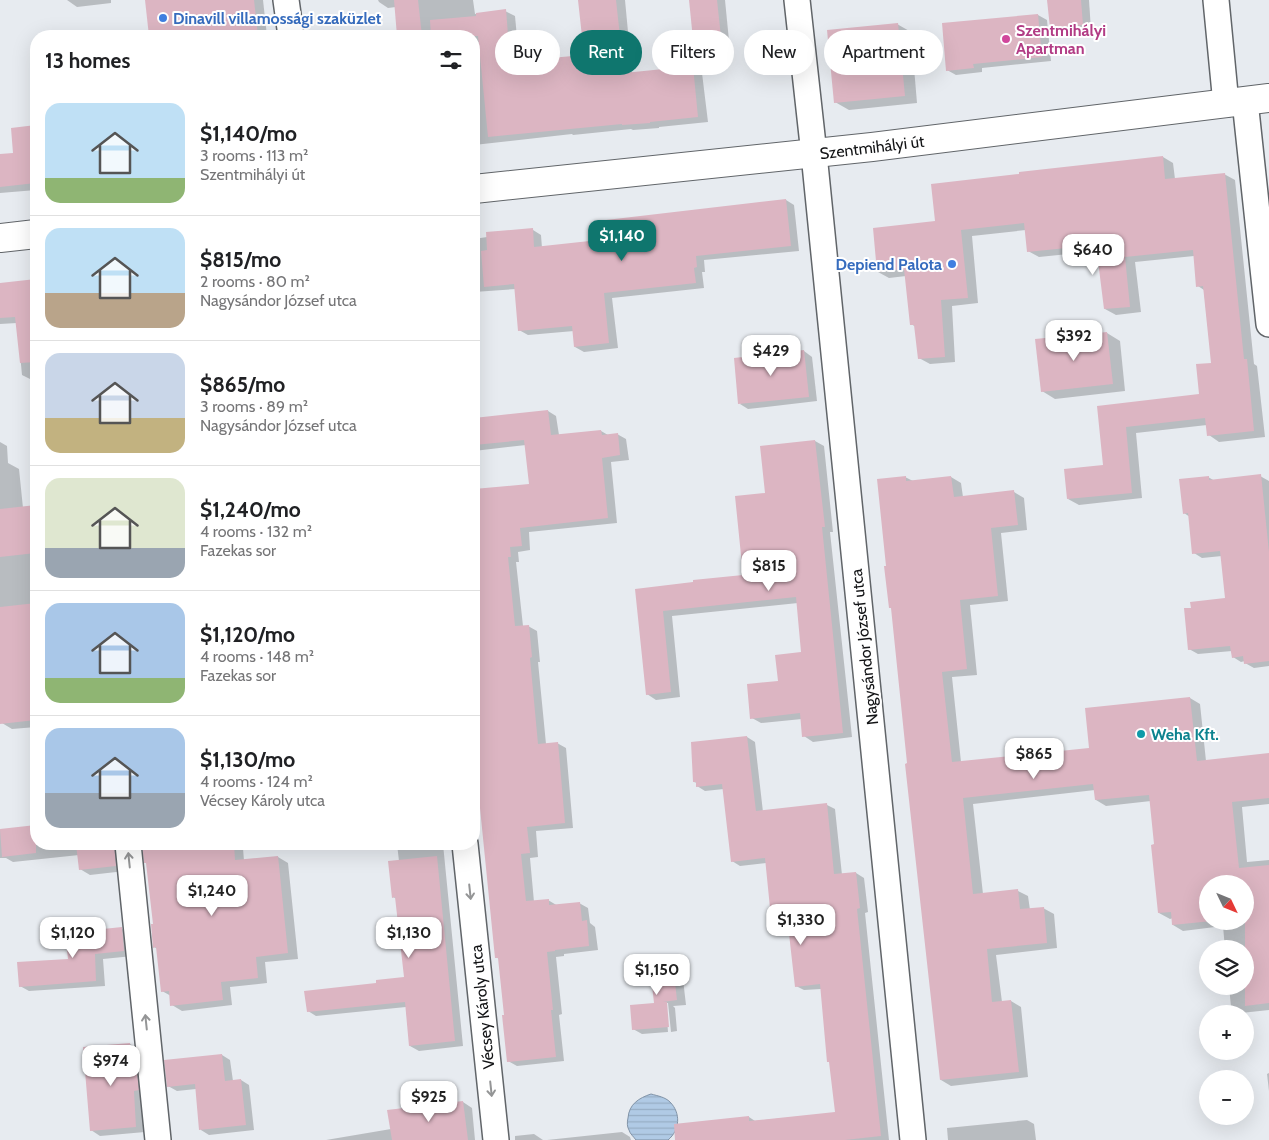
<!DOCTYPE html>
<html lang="en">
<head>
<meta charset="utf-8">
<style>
  body { margin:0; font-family:Cabin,sans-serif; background:#f2f2f2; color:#202124; height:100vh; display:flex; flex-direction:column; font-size:19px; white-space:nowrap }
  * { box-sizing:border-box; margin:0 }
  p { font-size:16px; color:#757577 }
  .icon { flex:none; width:28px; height:28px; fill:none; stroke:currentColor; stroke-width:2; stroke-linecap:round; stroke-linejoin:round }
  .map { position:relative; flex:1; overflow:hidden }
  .side { position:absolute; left:30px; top:30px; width:450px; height:820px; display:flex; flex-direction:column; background:#fff; border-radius:20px; box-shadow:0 5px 20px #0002 }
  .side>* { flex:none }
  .banner { position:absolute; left:495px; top:30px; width:475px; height:45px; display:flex; gap:10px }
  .needle { width:32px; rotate:133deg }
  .fabs { position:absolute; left:1199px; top:875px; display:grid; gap:10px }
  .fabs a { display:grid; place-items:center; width:55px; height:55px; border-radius:50%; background:#fff; box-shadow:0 5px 20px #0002; font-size:25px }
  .price { position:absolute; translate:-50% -42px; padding:0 11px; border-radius:10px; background:#fff; color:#222; font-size:16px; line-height:32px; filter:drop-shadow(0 1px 2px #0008) }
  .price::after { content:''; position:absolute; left:50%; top:30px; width:15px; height:11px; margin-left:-8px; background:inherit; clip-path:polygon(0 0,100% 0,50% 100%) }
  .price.current { background:#0f766e; color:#fff }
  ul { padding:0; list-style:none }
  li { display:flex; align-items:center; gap:15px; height:125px; padding:0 15px }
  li+li { border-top:1px solid #e0e0e0 }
  li span { display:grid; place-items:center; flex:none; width:140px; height:100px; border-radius:15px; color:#555 }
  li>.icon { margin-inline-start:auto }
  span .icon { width:60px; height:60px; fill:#fffc; stroke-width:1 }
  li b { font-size:21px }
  h2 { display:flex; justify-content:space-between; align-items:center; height:60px; padding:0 15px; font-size:21px }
  .pill { padding:0 18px; border-radius:22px; background:#fff; box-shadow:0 5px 20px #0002; font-size:18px; line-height:45px }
  .pill.current { background:#0f766e; color:#fff }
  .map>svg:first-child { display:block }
  .water { fill:url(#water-rules); stroke:#8193a7 }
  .shadow { fill:#0003; fill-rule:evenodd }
  .building { fill:#dcb5c2 }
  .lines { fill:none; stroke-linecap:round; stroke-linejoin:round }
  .street-casing { stroke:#616569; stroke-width:28 }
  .secondary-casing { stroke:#616569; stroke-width:30 }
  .street { stroke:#fff; stroke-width:25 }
  .secondary { stroke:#fff; stroke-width:28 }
  .oneway { stroke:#949596 }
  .shop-dot { fill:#3f7fe0; stroke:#fff; stroke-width:2 }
  .hotel-dot { fill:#d1479c; stroke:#fff; stroke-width:2 }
  .culture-dot { fill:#0f9aa8; stroke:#fff; stroke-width:2 }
  .labels { text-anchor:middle; stroke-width:4; stroke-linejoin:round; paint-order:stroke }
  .shop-label { font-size:16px; font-weight:bold; fill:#366cbe; stroke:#fff; text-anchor:start }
  .hotel-label { font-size:16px; font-weight:bold; fill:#b23c85; stroke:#fff; text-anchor:start }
  .street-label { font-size:16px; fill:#121315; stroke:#fff }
  .culture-label { font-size:16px; font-weight:bold; fill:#0d838f; stroke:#fff; text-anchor:start }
</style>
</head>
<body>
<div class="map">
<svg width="1269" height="1140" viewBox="0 0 1269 1140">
  <defs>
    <pattern id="water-rules" width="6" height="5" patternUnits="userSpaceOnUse" patternTransform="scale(1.25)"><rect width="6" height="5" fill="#b0cae5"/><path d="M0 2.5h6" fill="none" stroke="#96adc4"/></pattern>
  </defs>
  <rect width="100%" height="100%" fill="#e7ebf0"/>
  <path class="water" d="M651,1094C658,1096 665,1097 670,1102C681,1113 680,1130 668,1140H636C634,1137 630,1134 629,1130C627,1127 627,1122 628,1118C629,1104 639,1098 651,1094Z"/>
  <g class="shadow">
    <path d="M67,0H111V3L77,7Z"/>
    <path d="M146,0H263L267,36H150Z"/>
    <path d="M378,0H473L475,14L505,11L515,16L518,48L537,47L547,52L548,59L585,56L579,0H625L632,74L693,67L702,73L708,122L659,127V128L633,130L631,129L573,135L572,134L474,145V36H399L396,7L388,8L379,2Z"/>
    <path d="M690,0H725L731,61L705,63L696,58Z"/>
    <path d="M1049,0H1089L1091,30L1060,33L1051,28Z"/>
    <path d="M1038,15L1047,20L1051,61L982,68V72L956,75L947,70Z"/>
    <path d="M897,24L911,32L917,103L849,110L835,102Z"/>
    <path d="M36,127V190L0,193V155L15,154L12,129Z"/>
    <path d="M1163,157L1173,163L1175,179L1224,174L1235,180L1254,364L1257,366L1265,437L1219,442L1209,435L1207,425L1136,433L1142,498L1079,505L1068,499L1105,466L1098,407L1200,396L1212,364L1204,290L1198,286L1194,256L1135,262L1141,312L1116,315L1105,309L1098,251L1039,257L1028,251L1026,230L972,236L978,303L952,306L955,362L930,364L919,358L916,327L911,324L906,276L889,278L878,272L936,222Z"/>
    <path d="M786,200L794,205L799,251L704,260L705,272H702L704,288L612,298L618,348L584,352L575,347L574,331L528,335L519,330L516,289L474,292V239L533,230L541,235L542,248L610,240Z"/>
    <path d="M36,281V380H32L22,375L17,323L0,324V284Z"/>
    <path d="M1107,333L1120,341L1125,391L1055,399L1042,391Z"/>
    <path d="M804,351L812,357L817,401L748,409L740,404Z"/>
    <path d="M548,411L556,416L559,435L601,431L608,435L617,434L626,439L629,460L611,462L617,523L529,532L530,550L518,552L519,562H516L523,626H528L537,631L540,662H538L546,744L557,743L566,748L573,828L536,831L538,857L530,858L534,902L548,900L558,906L579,903L588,908L590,923L595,927L598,950L564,954V956L556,957L562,1014L559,1015L564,1061L517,1066L508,1061L506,1016L499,959L496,957L476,760L474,758V491L531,485L526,445L474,451V419Z"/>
    <path d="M815,441L824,446L833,532H830L852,737L813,742L804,736L802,719L761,723L752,718L803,653L798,603L672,616L680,697L656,700L647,694L636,590L745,576L767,494L762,447Z"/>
    <path d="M0,442L7,446L8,463L19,469L23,508L36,507V727L12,729L2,723L0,704Z"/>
    <path d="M1260,476L1269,481V666L1254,668L1245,663V661L1241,662L1233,657L1232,651L1198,654L1189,649L1192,609L1227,599L1222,556L1202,558L1194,553L1190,517L1184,513L1208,477L1215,481Z"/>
    <path d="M905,477L913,481L951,477L961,483L963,497L1014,492L1024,498L1027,530L1001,533L1008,601L970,605L977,675L952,677L961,762L1091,749L1190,698L1200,704L1206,761L1269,754V804L1242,807L1247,862L1269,860V1010L1241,1013L1231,1007L1229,986H1245V949H1225L1223,926L1183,931L1173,925V918L1170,919L1159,913L1156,846L1151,801L1106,806L1096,800L1095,790L973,804L983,894L1018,891L1028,896L1030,910L1043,908L1054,914L1057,948L996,955L1002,1002L1011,1001L1021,1007L1028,1077L951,1086L941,1080L909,764ZM1208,884H1245V921H1208Z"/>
    <path d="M747,737L755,742L763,812L827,805L835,809L842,875L856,873L864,878L868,912L865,913L889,1140H700L749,1117L755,1121L836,1113L821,989L804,990L796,986L789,921L781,922L773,917L766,863L740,866L732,861L724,789L705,791L697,786V783L694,782Z"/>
    <path d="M36,826V844H125V871L90,875L80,869L79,855L13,862L6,858H0V830Z"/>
    <path d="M144,844H235L243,848L244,861L278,857L288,863L298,959L265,962L267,983L230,987L232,1005L182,1011L172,1005L171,996L162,991L158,949L154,947V925L148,864L146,862Z"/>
    <path d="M397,844H443L463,1046L419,1051L410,1046L406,1007L316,1016L308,1011L378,984L405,979L397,899L393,897L399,861Z"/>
    <path d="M122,929L130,934L133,956L103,959L105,986L29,991L20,986L69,960Z"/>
    <path d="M672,957L681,962L686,1005L673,1006L675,1008L677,1031L671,1032L668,1003H666L668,1032L642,1034L633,1029L656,1004Z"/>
    <path d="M130,1044L138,1049L145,1132L100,1136L91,1130Z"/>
    <path d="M222,1055L230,1060L233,1081L241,1080L249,1085L254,1130L209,1135L201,1130L196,1089L177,1091L168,1086Z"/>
    <path d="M1269,1073V1091L1267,1074Z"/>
    <path d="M463,1102L472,1108L475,1140H326L391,1129L389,1111Z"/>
    <path d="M1027,1120L1034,1124L1036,1140H948L947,1128Z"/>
    <path d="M622,1132L630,1137L631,1140H547Z"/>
    <path d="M534,1134L543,1140H515V1136Z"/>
  </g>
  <g class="building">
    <path d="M145,0H254L258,36H149Z"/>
    <path d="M394,0H418L422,36H397Z"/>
    <path d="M578,0H616L624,73L693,66L698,117L650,122V123L622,125V124L488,137L478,36H431L430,20L476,16V13L506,9L509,48L538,45L539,59L584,55Z"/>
    <path d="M689,0H717L723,56L695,59Z"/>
    <path d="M1047,0H1081L1083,25L1050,28Z"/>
    <path d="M1038,14L1042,57L973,64L974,68L946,71L942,23Z"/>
    <path d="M898,23L905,96L834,103L827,30Z"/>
    <path d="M36,125V183L0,187V154L13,153L11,128Z"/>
    <path d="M1163,156L1165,179L1225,173L1244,359H1247L1254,431L1207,436L1205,418L1126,427L1132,493L1067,499L1064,469L1103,465L1097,406L1199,394L1196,364L1211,363L1203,286L1196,287L1193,250L1125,257L1130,307L1104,309L1096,245L1027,252L1024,223L961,230L968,298L941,300L945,357L918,359L914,325H910L904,269L877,272L873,228L935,221L931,184L1019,174V172Z"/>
    <path d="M786,199L791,246L696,256L697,267L694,268L696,283L604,293L609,343L574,347L572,326L518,331L514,284L484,287L481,251L487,250L486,232L533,228L534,247L608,239L606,220Z"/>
    <path d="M36,279V362L20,363L15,317L0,318V283Z"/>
    <path d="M1107,332L1113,384L1041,392L1035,339Z"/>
    <path d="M804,350L809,397L738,404L734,358Z"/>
    <path d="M548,410L551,435L601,430L602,435L618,433L620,455L602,458L608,518L520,528L522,546L510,547L511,557H508L515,626L529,625L532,657L530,658L538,744L558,742L565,823L527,827L530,853L521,854L526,901L549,899V905L580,902L582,921L587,920L589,946L555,950V951L547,952L553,1010H551L556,1057L507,1062L502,1015H504L498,958H495L474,748V489L529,484L524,440L474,445V418Z"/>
    <path d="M815,440L825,527H822L843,733L802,737L800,713L750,719L747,684L778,681L775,655L801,652L796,597L663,611L671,692L646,695L635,589L693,582V580L743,575L735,496L765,493L760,446Z"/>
    <path d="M1261,474L1269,552V661L1244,664L1243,656L1232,658L1230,646L1188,650L1184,608H1191L1190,602L1225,598L1220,551L1192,554L1188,513L1183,514L1179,479L1209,476V480Z"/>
    <path d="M906,476V481L951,476L954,497L1014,490L1018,525L991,528L998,596L960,600L967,669L942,672L952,762L1089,748L1085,708L1190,697L1197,761L1269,753V798L1232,802L1239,868L1269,865V1003L1245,1006V884H1208V921H1212L1172,925L1171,912L1158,913L1151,845L1154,844L1149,795L1095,800L1093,784L963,798L973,894L1018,889L1020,909L1044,907L1047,943L987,949L992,1002L1011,1000L1019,1072L940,1080L905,764L907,763L891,608H889L884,566H886L877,479Z"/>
    <path d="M36,505V553L0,557V509Z"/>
    <path d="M36,603V720L0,724V607Z"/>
    <path d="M747,736L756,811L827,803L834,874L856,872L860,908L857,909L881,1136L845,1140H675L674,1124L749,1116V1121L835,1112L829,1062H827L820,984L795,987L787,916L771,918L765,858L731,862L722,784L696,787V782H693L691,742Z"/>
    <path d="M36,825V853L2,857L0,829Z"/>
    <path d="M76,844H114L116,866L79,870Z"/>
    <path d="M142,844H234L235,860L278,856L288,953L256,957L258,978L221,982L223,1000L170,1006L169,991L161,992L156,947L153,948L151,924H153L146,863H144Z"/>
    <path d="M437,856L455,1041L409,1046L405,1002L307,1012L304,991L376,983V980L404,977L395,897L392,898L388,861Z"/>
    <path d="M122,927L124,951L95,954L96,981L19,987L17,962L68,959L65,933Z"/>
    <path d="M672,955L677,1000L663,1002H667L669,1027L632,1030L630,1005L654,1003L649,958Z"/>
    <path d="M130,1043L132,1064L136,1063L139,1090L134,1091L136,1127L90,1131L83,1047Z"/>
    <path d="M222,1054L225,1081L241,1079L246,1125L199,1130L195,1084L167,1087L164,1060Z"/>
    <path d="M463,1101L468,1140H392L387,1110Z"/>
  </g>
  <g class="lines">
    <g class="street-casing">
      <g id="street">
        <path d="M286,0L291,36"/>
        <path d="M797,0L814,154L913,1140"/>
        <path d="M1216,0L1226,104"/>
        <path d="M1245,101L1269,324"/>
        <path d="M128,844L158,1140"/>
        <path d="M465,844L496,1140"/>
      </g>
    </g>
    <g class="secondary-casing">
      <g id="secondary">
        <path d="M474,189L872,147L1269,98"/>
        <path d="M0,238L36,234"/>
      </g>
    </g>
    <use href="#street" class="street"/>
    <use href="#secondary" class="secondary"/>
  </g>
  <defs><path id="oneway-shaft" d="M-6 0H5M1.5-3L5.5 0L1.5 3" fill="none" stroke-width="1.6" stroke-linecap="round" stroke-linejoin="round" transform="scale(1.25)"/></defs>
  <g class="oneway">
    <use href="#oneway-shaft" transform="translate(129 860) rotate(-96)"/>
    <use href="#oneway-shaft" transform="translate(470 892) rotate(84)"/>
    <use href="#oneway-shaft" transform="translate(146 1022) rotate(-96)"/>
    <use href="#oneway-shaft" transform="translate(491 1089) rotate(84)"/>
  </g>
  <g class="shop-dot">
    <circle cx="163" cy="18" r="5"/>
    <circle cx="952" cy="264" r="5"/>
  </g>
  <circle class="hotel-dot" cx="1006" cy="39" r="5"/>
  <circle class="culture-dot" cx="1141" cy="734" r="5"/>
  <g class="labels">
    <g class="shop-label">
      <text x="173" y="24">Dinavill villamossági szaküzlet</text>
      <text x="942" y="270" text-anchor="end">Depiend Palota</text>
    </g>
    <g class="hotel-label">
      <text x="1016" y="36">Szentmihályi<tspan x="1016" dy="18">Apartman</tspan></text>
    </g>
    <g class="street-label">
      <text transform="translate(872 147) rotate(-7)" y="6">Szentmihályi út</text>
      <text transform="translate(864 647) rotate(-96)" y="6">Nagysándor József utca</text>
      <text transform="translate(482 1007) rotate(-96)" y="6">Vécsey Károly utca</text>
    </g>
    <g class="culture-label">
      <text x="1151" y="740">Weha Kft.</text>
    </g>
  </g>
</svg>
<div class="fabs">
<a><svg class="needle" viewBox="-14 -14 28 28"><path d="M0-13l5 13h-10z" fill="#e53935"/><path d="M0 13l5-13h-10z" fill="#757577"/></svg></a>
<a><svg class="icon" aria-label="layers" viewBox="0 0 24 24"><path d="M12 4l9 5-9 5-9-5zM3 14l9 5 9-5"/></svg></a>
<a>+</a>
<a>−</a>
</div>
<b class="price current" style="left:622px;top:262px">$1,140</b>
<b class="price" style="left:1093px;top:276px">$640</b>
<b class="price" style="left:1074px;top:362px">$392</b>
<b class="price" style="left:771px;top:377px">$429</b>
<b class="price" style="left:769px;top:592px">$815</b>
<b class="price" style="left:1034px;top:780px">$865</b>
<b class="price" style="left:212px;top:917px">$1,240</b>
<b class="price" style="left:801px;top:946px">$1,330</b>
<b class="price" style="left:73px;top:959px">$1,120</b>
<b class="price" style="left:409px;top:959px">$1,130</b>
<b class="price" style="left:657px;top:996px">$1,150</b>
<b class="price" style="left:111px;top:1087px">$974</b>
<b class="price" style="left:429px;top:1123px">$925</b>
<div class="banner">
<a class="pill">Buy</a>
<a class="pill current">Rent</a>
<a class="pill">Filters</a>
<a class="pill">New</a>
<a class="pill">Apartment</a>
</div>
<section class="side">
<h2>13 homes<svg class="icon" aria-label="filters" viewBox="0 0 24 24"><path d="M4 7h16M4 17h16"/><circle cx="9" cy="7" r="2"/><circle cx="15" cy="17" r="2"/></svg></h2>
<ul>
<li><span style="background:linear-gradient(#bfe0f5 75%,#8fb573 0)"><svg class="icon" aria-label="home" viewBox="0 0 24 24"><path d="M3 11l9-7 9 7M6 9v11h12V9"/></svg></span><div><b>$1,140/mo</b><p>3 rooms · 113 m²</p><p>Szentmihályi út</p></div></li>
<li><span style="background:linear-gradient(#bfe0f5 65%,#b9a48a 0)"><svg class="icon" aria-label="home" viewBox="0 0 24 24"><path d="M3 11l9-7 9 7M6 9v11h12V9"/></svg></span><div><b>$815/mo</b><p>2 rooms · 80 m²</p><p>Nagysándor József utca</p></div></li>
<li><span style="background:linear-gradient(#c9d6e8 65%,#c2b280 0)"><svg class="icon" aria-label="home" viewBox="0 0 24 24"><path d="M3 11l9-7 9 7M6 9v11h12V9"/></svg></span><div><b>$865/mo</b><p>3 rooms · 89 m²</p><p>Nagysándor József utca</p></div></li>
<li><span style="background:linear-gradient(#dfe7d0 70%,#9aa5b1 0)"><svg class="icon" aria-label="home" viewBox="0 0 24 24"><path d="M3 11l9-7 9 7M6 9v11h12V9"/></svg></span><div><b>$1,240/mo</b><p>4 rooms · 132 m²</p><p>Fazekas sor</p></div></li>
<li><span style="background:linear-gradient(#a9c7e8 75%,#8fb573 0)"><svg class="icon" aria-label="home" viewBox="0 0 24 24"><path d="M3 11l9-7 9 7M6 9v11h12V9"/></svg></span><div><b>$1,120/mo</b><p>4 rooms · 148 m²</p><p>Fazekas sor</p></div></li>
<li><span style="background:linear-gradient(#a9c7e8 65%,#9aa5b1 0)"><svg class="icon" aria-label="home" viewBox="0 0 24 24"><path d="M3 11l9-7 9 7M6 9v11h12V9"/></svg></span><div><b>$1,130/mo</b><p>4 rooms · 124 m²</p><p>Vécsey Károly utca</p></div></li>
</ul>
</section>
</div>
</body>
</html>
